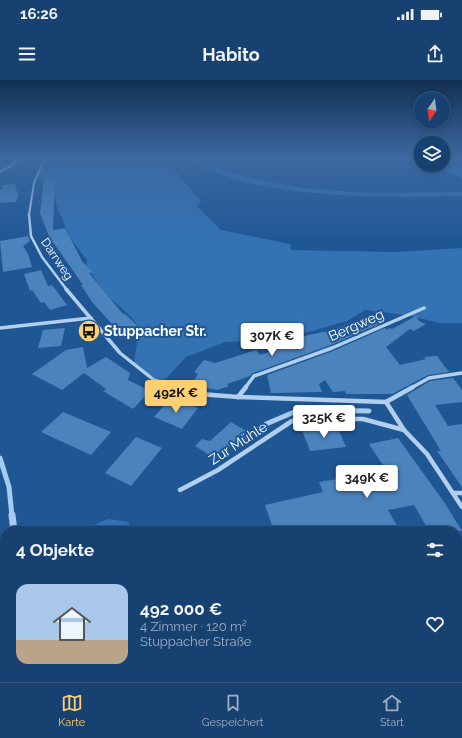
<!DOCTYPE html>
<html lang="de">
<head>
<meta charset="utf-8">
<style>
  body { margin:0; font-family:Raleway,sans-serif; background:#244c78; color:#f1f3f6; height:100vh; display:flex; flex-direction:column; font-size:15px; white-space:nowrap }
  * { box-sizing:border-box; margin:0 }
  p { font-size:13px; color:#9eafc3 }
  .icon { flex:none; width:22px; height:22px; fill:none; stroke:currentColor; stroke-width:2; stroke-linecap:round; stroke-linejoin:round }
  .map { position:relative; flex:1; overflow:hidden }
  .sheet { position:absolute; left:0px; top:446px; width:462px; height:156px; display:flex; flex-direction:column; background:#174170; border-radius:16px 16px 0 0; box-shadow:0 2px 6px #0003,0 0 0 1px #365a83 }
  .sheet>* { flex:none }
  .needle { width:26px; rotate:194deg }
  .tools { position:absolute; left:414px; top:12px; display:grid; gap:8px }
  .tools a { display:grid; place-items:center; width:36px; height:36px; border-radius:50%; background:#174170; box-shadow:0 2px 6px #0003,0 0 0 1px #365a83; font-size:20px }
  .price { position:absolute; translate:-50% -34px; padding:0 9px; border-radius:4px; background:#fff; color:#222; font-size:13px; line-height:26px; filter:drop-shadow(0 1px 2px #0008) }
  .price::after { content:''; position:absolute; left:50%; top:24px; width:12px; height:9px; margin-left:-6px; background:inherit; clip-path:polygon(0 0,100% 0,50% 100%) }
  .price.active { background:#fccf72; color:#111 }
  ul { padding:0; list-style:none }
  li { display:flex; align-items:center; gap:12px; height:100px; padding:0 16px }
  li span { display:grid; place-items:center; flex:none; width:112px; height:80px; border-radius:12px; color:#555 }
  li>.icon { margin-inline-start:auto }
  span .icon { width:48px; height:48px; fill:#fffc; stroke-width:1 }
  li b { font-size:17px }
  h2 { display:flex; justify-content:space-between; align-items:center; height:48px; padding:0 16px; font-size:17px }
  .status { display:flex; justify-content:space-between; align-items:center; height:28px; padding:0 20px; background:#174170; direction:ltr }
  .status svg { height:11px; fill:currentColor }
  header { display:flex; justify-content:space-between; align-items:center; height:52px; padding:0 16px; background:#174170; font-size:18px; font-weight:700 }
  .tabs { display:flex; justify-content:space-around; align-items:center; height:56px; border-top:1px solid #365a83; background:#174170; font-size:11px; color:#9eafc3 }
  .tabs a { display:grid; justify-items:center; gap:2px }
  .tabs .active { color:#fccf72 }
  .map>svg:first-child { display:block }
  .green { fill:#3372b3 }
  .lines { fill:none; stroke-linecap:round; stroke-linejoin:round }
  .stream-far2 { stroke:#a6cbf0; stroke-width:2.5 }
  .stream-far1 { stroke:#a6cbf0; stroke-width:5 }
  .stream { stroke:#a6cbf0; stroke-width:7 }
  .building { fill:#4b83bd }
  .minor-far3 { stroke:#b2d0ee; stroke-width:2 }
  .minor-far2 { stroke:#b2d0ee; stroke-width:2.5 }
  .minor-far1 { stroke:#b2d0ee; stroke-width:3.5 }
  .minor { stroke:#b2d0ee; stroke-width:4.5 }
  .labels { text-anchor:middle; stroke-width:4; stroke-linejoin:round; paint-order:stroke }
  .far-street-label { font-size:12px; fill:#fff; stroke:#1f5795 }
  .street-label { font-size:14px; fill:#fff; stroke:#1f5795 }
  .poi-label { font-size:14px; font-weight:bold; fill:#fff; stroke:#1f5795; text-anchor:start }
</style>
</head>
<body>
<div class="status"><b>16:26</b><svg viewBox="0 0 49 12"><path d="M0 12V9h3v3zM5 12V6h3v6zM10 12V3h3v9zM15 12V0h3v12zM26 1h20v11H26zM47 4h2v5h-2z"/></svg></div>
<header><svg class="icon" aria-label="menu" viewBox="0 0 24 24"><path d="M4 6h16M4 12h16M4 18h16"/></svg>Habito<svg class="icon" aria-label="share" viewBox="0 0 24 24"><path d="M12 15V3M7 8l5-5 5 5M5 13v7h14v-7"/></svg></header>
<div class="map">
<svg width="462" height="602" viewBox="0 0 462 602">
  <rect width="100%" height="100%" fill="#1f5795"/>
  <g class="green">
    <path d="M14,77H24L22,84L14,86L0,94V85L7,84Z"/>
    <path d="M45,77H169L167,82L201,121L197,126L221,150L290,164L291,170L396,172L462,168V243H440L406,235L365,230L347,241L280,260L225,262L186,277L162,303L134,284L139,247C130,234 117,225 106,214C98,205 94,195 86,186L87,180L70,158L56,124L54,109L55,99L35,100Z"/>
    <path d="M190,77H200L212,85L246,97L301,108L369,113L462,112V116C401,117 341,118 280,109C256,105 232,101 210,90C203,87 194,83 190,77Z"/>
    <path d="M443,77H453L462,82V99L432,85H443Z"/>
    <path d="M108,439L129,442L128,451H80Z"/>
    <path d="M462,496V602H417L426,597H457V498Z"/>
  </g>
  <g class="lines">
    <path class="stream-far2" d="M0,92L11,86L18,77"/>
    <g class="stream-far1">
      <path d="M235,365L266,344L299,330L369,331"/>
      <path d="M0,378L9,407L12,436"/>
    </g>
    <g class="stream">
      <path d="M12,435L14,451"/>
      <path d="M12,602L13,597"/>
    </g>
  </g>
  <g class="building">
    <path d="M55,99L53,150L65,148L82,181L92,192L89,193L123,234H125L139,247L121,254L92,222L81,205H83L53,162L52,164L40,133L44,100Z"/>
    <path d="M15,104L18,115L16,122L0,123V109H2L3,105Z"/>
    <path d="M28,156L30,161L23,166L28,174L32,187L3,192L0,161Z"/>
    <path d="M41,190L48,206L52,205L67,225L50,230L44,222L41,223L32,210L30,211L24,194Z"/>
    <path d="M369,236L379,244L331,265L253,293L250,296L227,304L229,306L218,310L191,305L198,294L194,292L204,280L215,283L256,270L260,275L289,265L304,264L299,257L333,250Z"/>
    <path d="M416,236L419,241L426,244L414,251L410,249L386,267L400,285L426,279L424,277L437,276L449,292L428,295L392,314H346L345,311L333,312L325,300L319,304L322,312L271,313L267,295L333,271L385,248L387,250L390,248L392,249Z"/>
    <path d="M65,248L61,266L38,268L43,250Z"/>
    <path d="M83,267L87,288L106,277L130,293L128,300L150,311L133,329L103,311L106,309L84,293L62,310L32,294L66,270Z"/>
    <path d="M453,298L462,310V322L435,325L448,346L462,344V407L437,371H441L407,315L430,301Z"/>
    <path d="M178,320L198,328L182,349L154,337L168,321L174,325Z"/>
    <path d="M63,332L111,352L91,375L41,352Z"/>
    <path d="M231,342L246,351L227,369L224,367L214,378L195,366L202,359L210,361Z"/>
    <path d="M337,346L346,367L310,371L302,350Z"/>
    <path d="M136,357L162,368L131,406L105,393Z"/>
    <path d="M398,358L444,422L462,451H429L414,425L388,430L400,451H274L265,425L323,412L319,402L387,391L369,364Z"/>
  </g>
  <g class="lines">
    <path class="minor-far3" d="M29,135L34,103L45,77"/>
    <path class="minor-far2" d="M29,134L31,156L42,177L67,210"/>
    <g class="minor-far1">
      <path d="M66,209L120,273L154,300L180,308"/>
      <path d="M0,248L91,238"/>
      <path d="M245,308L254,296L332,268L424,228"/>
      <path d="M411,308L429,298L462,293"/>
    </g>
    <g class="minor">
      <path d="M176,307L200,314L238,317L386,322"/>
      <path d="M238,317L246,307"/>
      <path d="M386,322L404,350L427,374L462,427"/>
      <path d="M386,322L413,307"/>
      <path d="M180,410L218,390L292,341L304,339H363L404,350"/>
      <path d="M453,413H462"/>
    </g>
  </g>
  <linearGradient id="sky" x2="0" y2="1"><stop stop-color="#113052"/><stop offset="0.48" stop-color="#3c69a0"/><stop offset="1" stop-color="#3c69a0" stop-opacity="0"/></linearGradient>
  <rect width="462" height="161" fill="url(#sky)"/>
  <defs>
    <g id="bus-disc" transform="scale(1.15)"><circle r="9.5" fill="#fccf72" stroke="#1f5795"/><path d="M-5-6H5V4H4V6H2V4H-2V6H-4V4H-5ZM-3.5-4V0h7V-4ZM-3.5 1.2v1.5H-2V1.2ZM2 1.2v1.5H3.5V1.2Z" fill="#111"/></g>
  </defs>
  <g fill-rule="evenodd">
    <use href="#bus-disc" x="89" y="251"/>
  </g>
  <g class="labels">
    <g class="far-street-label">
      <text transform="translate(57 179) rotate(56)" y="4">Darrweg</text>
    </g>
    <g class="street-label">
      <text transform="translate(356 245) rotate(-24)" y="5">Bergweg</text>
      <text transform="translate(238 363) rotate(-33)" y="5">Zur Mühle</text>
    </g>
    <g class="poi-label">
      <text x="104" y="256">Stuppacher Str.</text>
    </g>
  </g>
</svg>
<div class="tools">
<a><svg class="needle" viewBox="-14 -14 28 28"><path d="M0-13l5 13h-10z" fill="#e53935"/><path d="M0 13l5-13h-10z" fill="#9eafc3"/></svg></a>
<a><svg class="icon" aria-label="layers" viewBox="0 0 24 24"><path d="M12 4l9 5-9 5-9-5zM3 14l9 5 9-5"/></svg></a>
</div>
<b class="price" style="left:272px;top:277px">307K €</b>
<b class="price active" style="left:176px;top:334px">492K €</b>
<b class="price" style="left:324px;top:359px">325K €</b>
<b class="price" style="left:367px;top:419px">349K €</b>
<section class="sheet">
<h2>4 Objekte<svg class="icon" aria-label="filters" viewBox="0 0 24 24"><path d="M4 7h16M4 17h16"/><circle cx="9" cy="7" r="2"/><circle cx="15" cy="17" r="2"/></svg></h2>
<ul>
<li><span style="background:linear-gradient(#a9c7e8 70%,#b9a48a 0)"><svg class="icon" aria-label="home" viewBox="0 0 24 24"><path d="M3 11l9-7 9 7M6 9v11h12V9"/></svg></span><div><b>492 000 €</b><p>4 Zimmer · 120 m²</p><p>Stuppacher Straße</p></div><svg class="icon" aria-label="heart" viewBox="0 0 24 24"><path d="M12 20l-8-8c-3-5 5-10 8-4 3-6 11-1 8 4z"/></svg></li>
</ul>
</section>
</div>
<nav class="tabs">
<a class="active"><svg class="icon" aria-label="map" viewBox="0 0 24 24"><path d="M3 6l6-2 6 2 6-2v14l-6 2-6-2-6 2zM9 4v14M15 6v14"/></svg>Karte</a>
<a><svg class="icon" aria-label="saved" viewBox="0 0 24 24"><path d="M7 4h10v16l-5-4-5 4z"/></svg>Gespeichert</a>
<a><svg class="icon" aria-label="home" viewBox="0 0 24 24"><path d="M3 11l9-7 9 7M6 9v11h12V9"/></svg>Start</a>
</nav>
</body>
</html>
